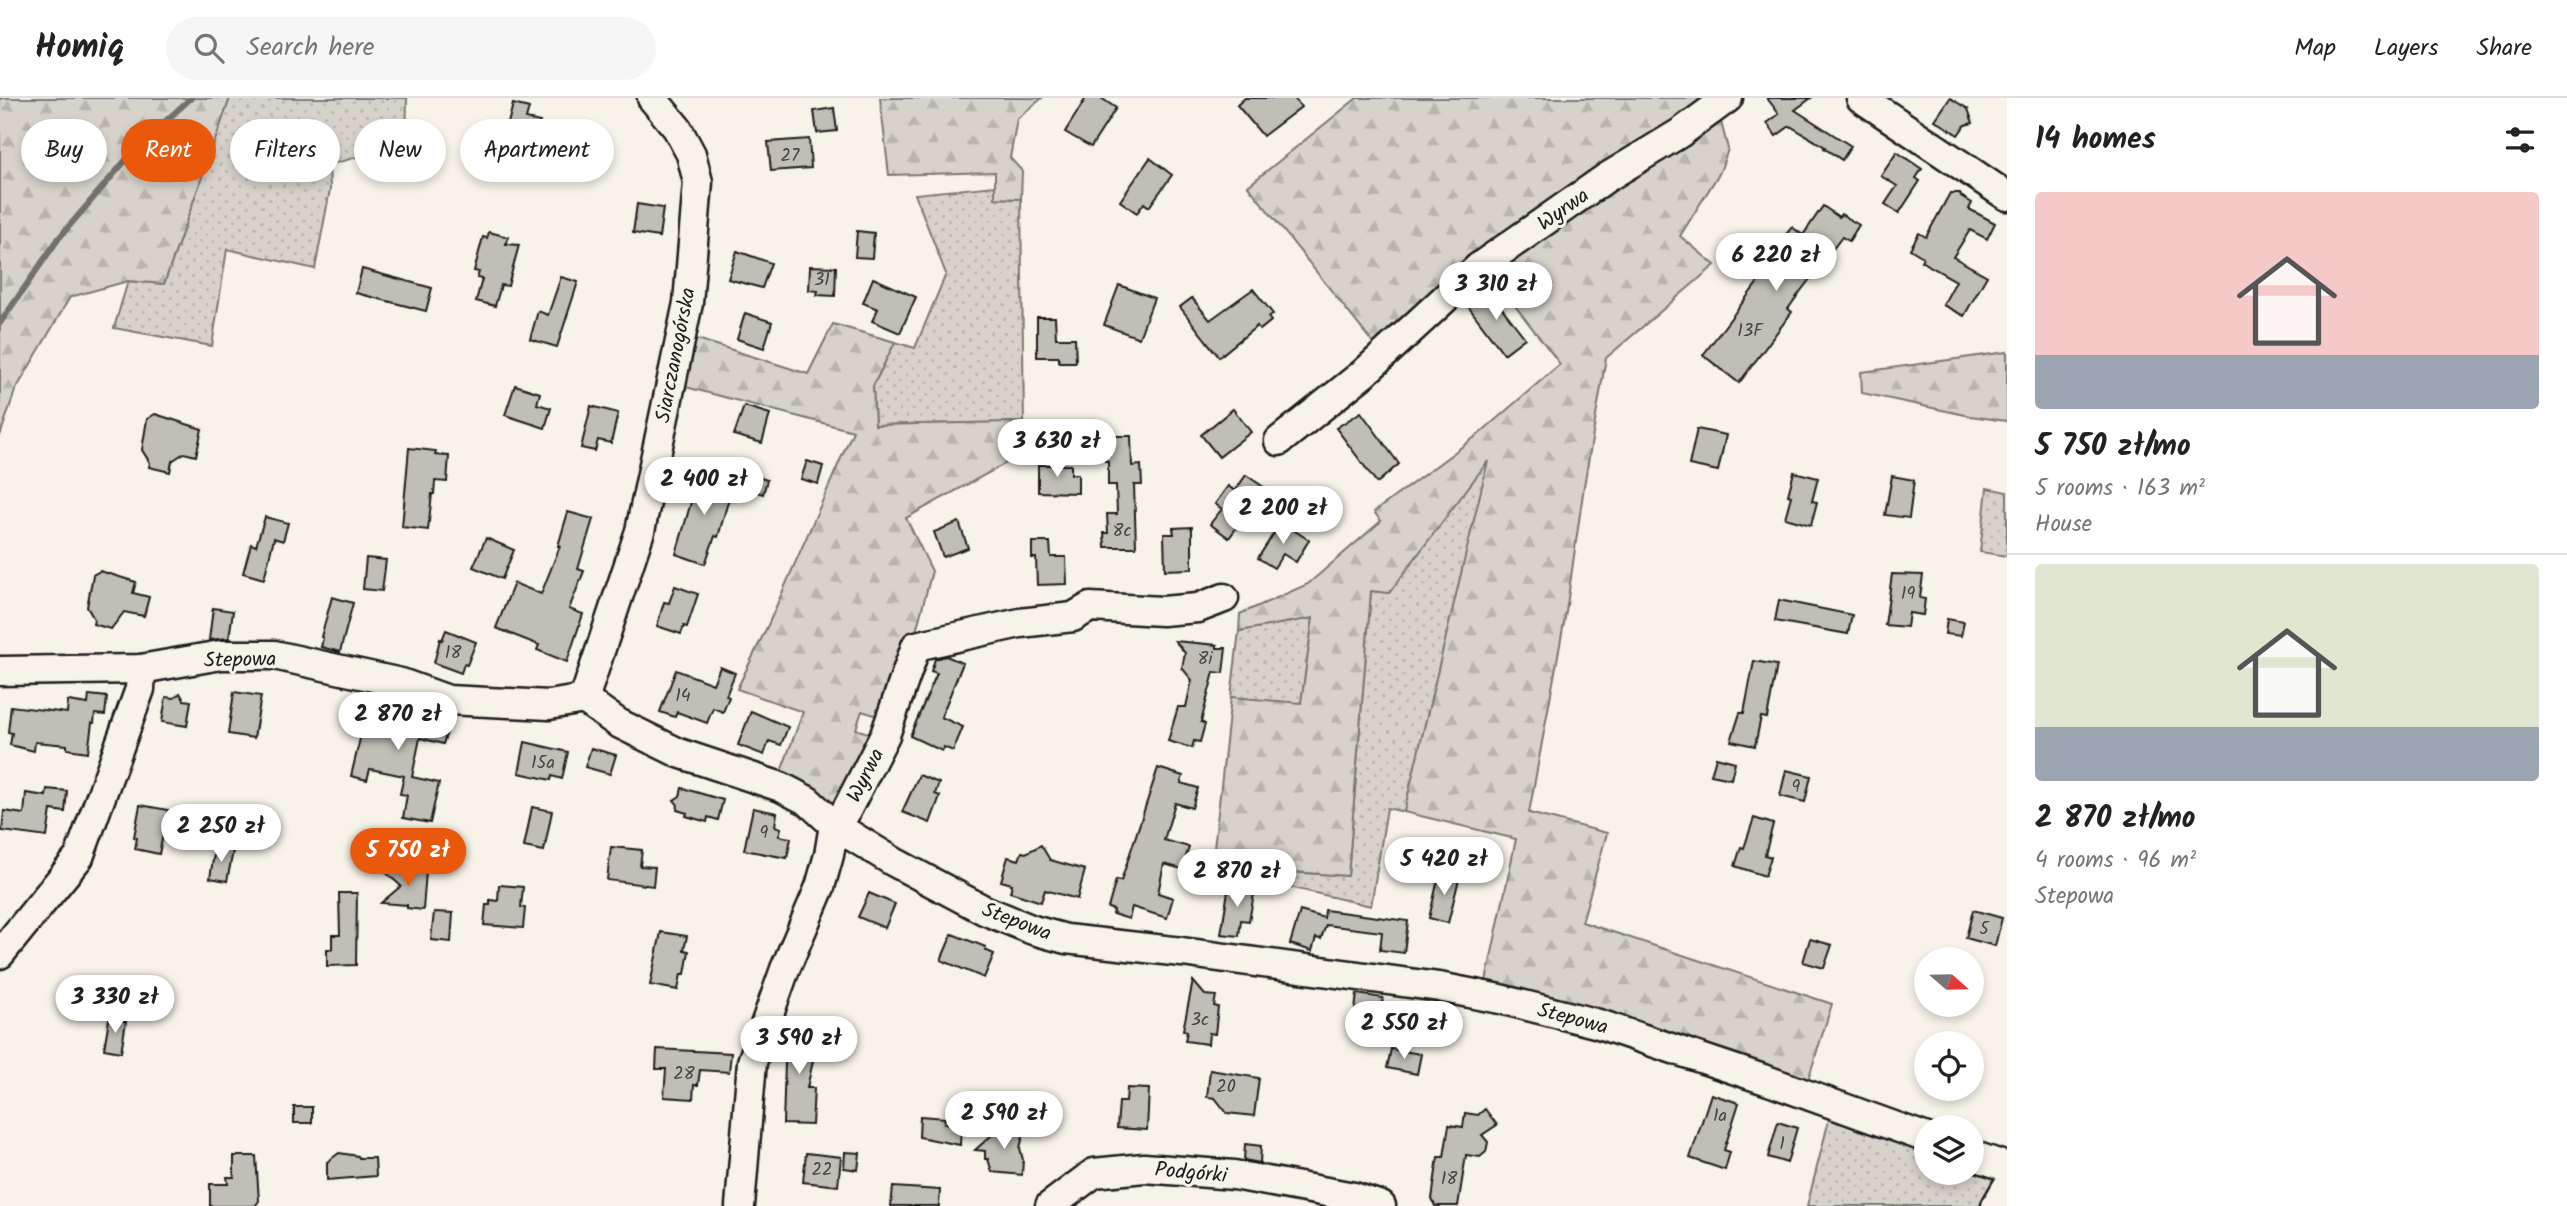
<!DOCTYPE html>
<html lang="en">
<head>
<meta charset="utf-8">
<style>
  body { margin:0; font-family:Kalam,sans-serif; background:#f6f6f6; color:#222; height:100vh; display:flex; flex-direction:column; font-size:26px; white-space:nowrap }
  * { box-sizing:border-box; margin:0 }
  p { font-size:23px; color:#767676 }
  .icon { flex:none; width:38px; height:38px; fill:none; stroke:currentColor; stroke-width:2; stroke-linecap:round; stroke-linejoin:round }
  .map { position:relative; flex:1; overflow:hidden }
  .drawer { display:flex; flex-direction:column; background:#fff; width:560px }
  .drawer>* { flex:none }
  .top-card { position:absolute; left:21px; top:21px; width:665px; height:63px; display:flex; gap:14px }
  .needle { width:46px; rotate:110deg }
  .buttons { position:absolute; left:1914px; top:849px; display:grid; gap:14px }
  .buttons a { display:grid; place-items:center; width:70px; height:70px; border-radius:50%; background:#fff; box-shadow:0 4px 10px #0003; font-size:35px }
  .price { position:absolute; translate:-50% -60px; padding:0 16px; border-radius:24px; background:#fff; color:#222; font-size:23px; line-height:46px; filter:drop-shadow(0 2px 4px #0008) }
  .price::after { content:''; position:absolute; left:50%; top:42px; width:21px; height:16px; margin-left:-10px; background:inherit; clip-path:polygon(0 0,100% 0,50% 100%) }
  .price.selected { background:#ea580c; color:#fff }
  ul { padding:0; list-style:none }
  li { display:grid; align-content:center; gap:14px; height:371px; padding:0 28px }
  li+li { border-top:2px solid #e0e0e0 }
  li span { display:grid; place-items:center; height:217px; border-radius:7px; color:#555 }
  li>.icon { margin-inline-start:auto }
  span .icon { width:126px; height:126px; fill:#fffc; stroke-width:1 }
  li b { font-size:30px }
  h2 { display:flex; justify-content:space-between; align-items:center; height:84px; padding:0 28px; font-size:30px }
  .pill { padding:0 24px; border-radius:32px; background:#fff; box-shadow:0 4px 10px #0003; font-size:24px; line-height:63px }
  .pill.selected { background:#ea580c; color:#fff }
  header { display:flex; align-items:center; gap:42px; box-sizing:border-box; height:98px; padding:0 35px; background:#fff; border-bottom:2px solid #e0e0e0 }
  header strong { font-size:33px }
  nav { display:flex; gap:38px; margin-inline-start:auto; font-size:24px }
  .search { width:490px; height:63px; background:#f6f6f6; display:flex; align-items:center; gap:18px; box-sizing:border-box; padding:0 24px; border-radius:38px; color:#767676; font-size:26px }
  main { display:flex; flex:1; min-height:0 }
  .map>svg:first-child { display:block }
  .grass { fill:url(#grass-dots); stroke:#7a7874; stroke-width:2 }
  .forest { fill:url(#forest-firs); stroke:#7a7874; stroke-width:2 }
  .lines { fill:none; stroke-linecap:round; stroke-linejoin:round }
  .stream { stroke:#72716c; stroke-width:6 }
  .building { fill:#c0beb5; stroke:#1c1c1c; stroke-width:2 }
  .minor-casing { stroke:#1c1c1c; stroke-width:33 }
  .minor { stroke:#f7f3e8; stroke-width:28 }
  .labels { text-anchor:middle; stroke-width:6; stroke-linejoin:round; paint-order:stroke }
  .number-label { font-size:18px; fill:#454442 }
  .street-label { font-size:21px; fill:#1c1c1c; stroke:#f7f3e8 }
</style>
</head>
<body>
<header>
<strong>Homiq</strong>
<div class="search"><svg class="icon" aria-label="search" viewBox="0 0 24 24"><circle cx="10" cy="10" r="6"/><path d="M15 15l6 6"/></svg>Search here</div>
<nav><a>Map</a><a>Layers</a><a>Share</a></nav>
</header>
<main>
<div class="map">
<svg width="2007" height="1108" viewBox="0 0 2007 1108">
  <defs>
    <pattern id="grass-dots" width="8" height="8" patternUnits="userSpaceOnUse" patternTransform="scale(1.75)"><rect width="8" height="8" fill="#d7d3cb"/><path d="M2 2h.1M6 6h.1" fill="none" stroke="#b8b5ae" stroke-width="1.8" stroke-linecap="round"/></pattern>
    <pattern id="forest-firs" width="22" height="20" patternUnits="userSpaceOnUse" patternTransform="scale(1.75)"><rect width="22" height="20" fill="#d7d3cb"/><path d="M5 1l3.5 6h-7zM16 11l3.5 6h-7z" fill="#b8b5ae"/></pattern>
  </defs>
  <rect width="100%" height="100%" fill="#f7f3e8"/>
  <filter id="ink" filterUnits="userSpaceOnUse"><feTurbulence type="fractalNoise" baseFrequency=".0143" numOctaves="2"/><feDisplacementMap in="SourceGraphic" scale="14" xChannelSelector="R" yChannelSelector="G"/><feConvolveMatrix kernelMatrix="1 2 1 2 8 2 1 2 1" color-interpolation-filters="sRGB"/></filter>
  <g filter="url(#ink)">
    <g class="grass">
      <path d="M230,0H407L406,45L329,67L330,92L315,171L227,151L212,248L114,230L128,183L164,186Z"/>
      <path d="M995,88V100L1021,101L1024,324L875,327L873,288L895,244L915,250L946,176L915,96Z"/>
      <path d="M1489,361L1404,714L1387,710L1371,808L1272,785V773L1348,778L1371,493L1389,495Z"/>
      <path d="M1987,390L2007,394V458L1980,454Z"/>
      <path d="M1313,520L1301,606L1231,599L1239,533Z"/>
      <path d="M1831,1014L1927,1049V1074H1972V1065L1990,1071L1996,1092L1987,1108H1807Z"/>
    </g>
    <g class="forest">
      <path d="M0,0H230L164,186L128,183L70,199L15,293L0,338Z"/>
      <path d="M880,0H1042L1017,21L1010,60L1022,73L1021,101L995,100V74L889,77Z"/>
      <path d="M1357,0H1711L1377,250L1248,88Z"/>
      <path d="M1721,24L1728,51L1720,74L1680,138L1715,167L1606,260L1584,388L1566,514L1529,715L1607,735L1582,824L1832,906L1807,985L1485,888L1516,741L1404,714L1488,363L1389,495L1371,493L1348,778L1212,768L1231,599L1301,605L1313,520L1239,533L1240,516L1308,486L1381,423L1374,414L1479,336L1560,266L1485,169L1617,79Z"/>
      <path d="M833,226L895,244L873,288L875,327L1012,324V362L906,420L932,473L915,537L884,620L862,613L856,631L874,637L836,717L779,679L803,614L737,591L768,527L853,333L682,288L691,239L808,276Z"/>
      <path d="M2007,254V323L1970,318L1862,295L1861,274Z"/>
    </g>
    <g class="lines">
      <path class="stream" d="M0,225L59,140L137,49L191,0"/>
    </g>
    <g class="building">
      <path d="M1086,0H1101L1116,10L1091,49L1065,34Z"/>
      <path d="M1245,0H1294L1301,9L1263,38L1237,7Z"/>
      <path d="M1767,0H1811L1795,12L1851,48L1842,62L1824,50L1825,49L1790,28L1776,38L1767,25L1779,16Z"/>
      <path d="M1950,0L1968,11L1973,25L1965,27L1958,37L1935,22Z"/>
      <path d="M513,6L529,10L526,21L540,24L539,28L556,31L552,49L544,48L543,54L503,45Z"/>
      <path d="M834,10L837,33L817,35L814,13Z"/>
      <path d="M809,41L811,70L771,73L768,44Z"/>
      <path d="M1897,54L1922,71L1916,80L1920,83L1899,115L1885,106L1897,88L1881,78Z"/>
      <path d="M1150,60L1172,77L1149,109L1144,105L1137,115L1120,103Z"/>
      <path d="M1950,95H1960L1961,98L1972,105L1969,111L1995,125L1987,141L1970,132L1953,159L1987,178L1964,218L1943,207L1956,183L1921,163L1923,159L1910,151L1919,135L1926,139Z"/>
      <path d="M637,106L663,110L659,139L633,135Z"/>
      <path d="M1823,108L1839,119L1841,116L1859,127L1849,143L1842,139L1800,194L1788,211L1792,214L1739,285L1703,257L1758,184L1753,181L1782,141L1792,129L1803,137Z"/>
      <path d="M857,133L874,135L872,160L855,159Z"/>
      <path d="M489,134L508,139L506,146L519,147L508,188L501,187L495,208L476,203L482,181L477,180L479,174L474,173L483,139L487,140Z"/>
      <path d="M737,153L771,165L762,190L728,181Z"/>
      <path d="M810,168L836,169L835,198L817,197L818,193L809,192Z"/>
      <path d="M362,171L432,190L426,213L356,195Z"/>
      <path d="M561,179L578,184L557,249L530,241L538,213L548,217Z"/>
      <path d="M873,180L916,199L900,235L872,223L878,211L863,205Z"/>
      <path d="M1119,187L1154,200L1139,240L1104,227Z"/>
      <path d="M1253,191L1273,216L1268,219L1271,223L1260,232L1257,228L1219,259L1180,209L1192,200L1210,222Z"/>
      <path d="M1488,192L1525,240L1504,256L1467,207Z"/>
      <path d="M745,215L772,224L764,250L737,241Z"/>
      <path d="M1037,219H1055L1056,240H1075L1076,264H1059V259H1037Z"/>
      <path d="M515,287L540,295L537,306L551,310L545,330L505,317Z"/>
      <path d="M591,308L618,315L611,345L598,342L595,353L581,350Z"/>
      <path d="M744,308L770,316L762,345L734,337Z"/>
      <path d="M1233,311L1251,334L1219,359L1201,337Z"/>
      <path d="M1361,314L1399,366L1377,385L1336,330Z"/>
      <path d="M155,316L202,331L196,358L184,355L172,363L170,374L149,369L150,365L142,352L147,321Z"/>
      <path d="M1697,331L1726,337L1718,373L1689,367Z"/>
      <path d="M1107,338H1131L1132,368L1141,367L1142,387H1134L1136,449H1105L1104,435H1108L1107,416H1117L1116,387H1108V363H1105Z"/>
      <path d="M409,350L436,353L435,357L449,358L447,384L435,383L434,396H432L428,432L402,429Z"/>
      <path d="M807,363L823,368L818,386L801,381Z"/>
      <path d="M1038,367H1071V376H1078V395L1038,394Z"/>
      <path d="M1794,374L1818,380L1812,403L1817,404L1811,427L1785,420L1791,398L1788,397Z"/>
      <path d="M696,375L733,386L718,439L715,438L705,466L676,456L694,394L690,393Z"/>
      <path d="M745,375L767,382L763,396L741,389Z"/>
      <path d="M1246,377L1265,390L1229,440L1210,426L1222,411L1215,406L1228,388L1235,393Z"/>
      <path d="M1892,378L1914,382L1909,420L1885,417Z"/>
      <path d="M568,414L593,421L578,471L584,473L569,511L583,516L567,564L537,552L539,547L496,530L514,485L541,496L560,448H558Z"/>
      <path d="M265,419L288,425L283,443L274,440L264,481L243,475L251,446L256,448Z"/>
      <path d="M959,424L968,450L943,459L934,434Z"/>
      <path d="M1281,424L1309,442L1296,464L1283,456L1274,470L1258,460Z"/>
      <path d="M1192,429V471L1165,472L1164,436H1174L1173,430Z"/>
      <path d="M486,440L514,452L502,481L473,469Z"/>
      <path d="M1032,444H1050L1051,459H1066L1067,486L1037,487L1036,460H1032Z"/>
      <path d="M366,460L386,462L382,493L363,491Z"/>
      <path d="M100,473L136,484L133,495L149,499L144,518L124,514L111,531L93,526L94,521L87,509L93,477Z"/>
      <path d="M1892,476L1923,477L1920,500L1925,501L1923,517L1909,515L1907,529L1885,527Z"/>
      <path d="M675,488L698,496L687,529L684,528L681,536L657,528L664,504L669,505Z"/>
      <path d="M332,499L353,505L340,554L321,549L323,540L321,539Z"/>
      <path d="M1779,502L1852,517L1848,536L1775,523Z"/>
      <path d="M213,510L233,513L229,540L209,542Z"/>
      <path d="M1947,521L1964,524L1961,538L1945,536Z"/>
      <path d="M446,532L476,544L467,567L464,566L461,575L434,565L440,541L442,542Z"/>
      <path d="M1175,543L1217,547V550H1226L1223,575L1214,574L1201,624L1205,626L1200,644L1194,643L1192,650L1168,643L1178,609H1186L1192,582L1182,570L1185,555Z"/>
      <path d="M946,558L963,565L941,619L963,629L953,653L944,649L942,653L910,638L937,575L931,573L935,561Z"/>
      <path d="M1754,563L1777,567L1767,620L1761,619L1755,648L1731,643L1740,615H1744Z"/>
      <path d="M720,569L735,575L726,598L729,599L723,614L713,610L707,625L677,614L675,619L660,614L676,572L713,586Z"/>
      <path d="M234,594L261,598L254,640L228,636Z"/>
      <path d="M364,594L389,599L383,619L419,631L425,611L451,622L443,646L420,640L412,679L439,685L430,725L403,720L407,697L400,696L404,678L370,671L367,682L351,678L365,620L357,618Z"/>
      <path d="M180,595L184,602L191,603L187,628L162,624L166,599L174,600Z"/>
      <path d="M89,597L107,599L105,617L95,616L94,625H92L88,654L67,651V647L35,644L34,653L10,647L12,635L8,634L11,608L67,615L68,603L88,606Z"/>
      <path d="M751,613L788,629L781,647L769,643L764,657L738,647Z"/>
      <path d="M525,644L568,654L562,681L552,678L551,682L519,675Z"/>
      <path d="M591,650L616,657L610,676L585,669Z"/>
      <path d="M1716,659L1735,664L1731,681L1711,677Z"/>
      <path d="M1158,670L1183,678L1181,685L1198,690L1192,710L1175,705L1164,742L1189,749L1182,771L1164,766L1158,795L1173,800L1167,820L1132,809L1129,821L1113,816L1114,812L1108,810L1116,782L1121,783Z"/>
      <path d="M1786,672L1811,678L1805,704L1780,698Z"/>
      <path d="M919,677L939,685L935,696L940,698L930,725L902,714Z"/>
      <path d="M682,690L723,702L718,722L708,719L707,724L686,718L687,715L677,712L678,707L674,702L680,698Z"/>
      <path d="M47,691L67,693L65,714L51,712L47,739L2,733L4,713L24,716L26,695L46,698Z"/>
      <path d="M140,707L168,712L159,756L135,751L137,740L134,739Z"/>
      <path d="M532,709L552,713L544,753L524,749Z"/>
      <path d="M753,710L777,715L775,728L781,730L779,738L791,740L787,760L744,752Z"/>
      <path d="M1754,720L1773,726L1765,757L1771,759L1765,778L1735,768L1741,749L1744,750Z"/>
      <path d="M1041,747L1050,762L1085,772L1077,801L1045,792L1041,804L1010,794L1012,786L1001,783L1008,759L1019,762L1022,754L1026,755Z"/>
      <path d="M611,749L642,752L640,768L655,769L653,788L607,782Z"/>
      <path d="M215,750L233,753L227,783L210,780Z"/>
      <path d="M413,767L419,773H426L423,812L407,810V807L381,805L401,788L381,770L407,772Z"/>
      <path d="M1440,773L1460,777L1448,825L1429,820Z"/>
      <path d="M499,787L523,789L521,809L525,810L523,830L484,827L486,807H490V802L498,803Z"/>
      <path d="M1229,787L1255,791L1249,823L1241,822L1239,838L1221,836Z"/>
      <path d="M339,795H357L356,867L327,868V851H332V837H340Z"/>
      <path d="M869,795L895,806L885,830L858,819Z"/>
      <path d="M1325,812L1408,823L1404,855L1380,852L1382,834L1326,827L1321,841L1316,840L1312,853L1290,846L1300,813L1324,820Z"/>
      <path d="M1973,812L2002,820L1995,848L1966,840Z"/>
      <path d="M434,814L453,815L451,844L431,842Z"/>
      <path d="M661,834L687,838L684,852L689,853L685,876H681L678,892L650,887Z"/>
      <path d="M952,836L986,849L985,852L994,856L984,880L941,862Z"/>
      <path d="M1810,841L1832,847L1824,870L1803,864Z"/>
      <path d="M1193,883L1205,897L1216,898L1214,908L1218,909L1215,936L1209,935L1208,946L1185,943L1187,933L1183,932Z"/>
      <path d="M1357,896L1383,900L1378,938L1352,935Z"/>
      <path d="M109,921L126,923L121,954L104,951Z"/>
      <path d="M799,926L820,931L807,990H814L812,1027L783,1026L785,964L782,963L788,936L796,937Z"/>
      <path d="M657,951L731,955L729,974L700,972L698,987H694L693,1001L664,999L666,971H656Z"/>
      <path d="M1391,951L1421,956L1417,976L1387,970Z"/>
      <path d="M1210,972L1259,980L1254,1018L1227,1015L1215,1000L1207,999Z"/>
      <path d="M1127,990L1149,991L1147,1032L1117,1030L1119,1004H1126Z"/>
      <path d="M1711,996L1739,1005L1724,1052L1730,1054L1725,1072L1690,1060Z"/>
      <rect x="294" y="1009" width="18" height="16"/>
      <path d="M1485,1011L1497,1027L1482,1037L1488,1044L1486,1054L1480,1059L1466,1057L1458,1108H1435L1432,1101L1438,1059H1444L1449,1027L1463,1029L1465,1015L1478,1017Z"/>
      <path d="M920,1018L945,1020L944,1025L961,1027L960,1047L919,1039Z"/>
      <path d="M1778,1024L1797,1030L1787,1065L1768,1059Z"/>
      <path d="M994,1028L1009,1029L1008,1033L1024,1034L1020,1050L1023,1062L1022,1077L992,1074L988,1061H985V1053L975,1052L993,1036Z"/>
      <path d="M1245,1046L1261,1048L1260,1065L1244,1062Z"/>
      <path d="M845,1054L860,1055L858,1072L844,1070Z"/>
      <path d="M339,1055L358,1058L359,1060H375L376,1078L327,1082V1064Z"/>
      <path d="M806,1055L841,1059L838,1088L803,1084Z"/>
      <path d="M234,1058H256L259,1103L255,1108H210V1086H228L227,1079H234Z"/>
      <path d="M893,1089L940,1092L939,1108H891Z"/>
    </g>
    <g class="lines">
      <g class="minor-casing">
        <g id="minor">
          <path d="M1861,0L2007,98"/>
          <path d="M1279,343L1364,275L1479,169L1606,80L1680,35L1728,0"/>
          <path d="M0,573L141,571L221,557H274L401,585L448,602L549,607L584,601L618,625L679,655L781,689L808,703L834,727L894,764L984,812L1033,832L1066,841L1182,854L1439,889L1500,901L1599,926L1769,983L1927,1040"/>
          <path d="M584,601L640,433L688,205L698,84L691,56L677,30L652,0"/>
          <path d="M0,856L79,759L140,591L141,571"/>
          <path d="M1972,1057L2007,1069"/>
          <path d="M740,1108L752,964L785,871L820,789L829,757L834,727L845,715L885,637L916,548L1020,525L1073,519L1090,509L1162,513L1198,510L1224,500"/>
          <path d="M1050,1108L1094,1075L1144,1070L1234,1077L1354,1099L1381,1108"/>
          <path d="M1996,1108L2007,1089"/>
        </g>
      </g>
      <use href="#minor" class="minor"/>
    </g>
  </g>
  <g class="labels">
    <g class="number-label">
      <text x="790" y="63">27</text>
      <text x="822" y="187">31</text>
      <text x="1750" y="238">13F</text>
      <text x="1122" y="438">8c</text>
      <text x="1908" y="501">19</text>
      <text x="453" y="560">18</text>
      <text x="1205" y="566">8i</text>
      <text x="683" y="603">14</text>
      <text x="543" y="670">15a</text>
      <text x="1796" y="694">9</text>
      <text x="764" y="740">9</text>
      <text x="1984" y="836">5</text>
      <text x="1200" y="927">3c</text>
      <text x="684" y="981">28</text>
      <text x="1226" y="994">20</text>
      <text x="1720" y="1023">1a</text>
      <text x="1782" y="1051">1</text>
      <text x="822" y="1077">22</text>
      <text x="1449" y="1086">18</text>
    </g>
    <g class="street-label">
      <text transform="translate(1563 111) rotate(-35)" y="7">Wyrwa</text>
      <text transform="translate(675 257) rotate(-79)" y="7">Siarczanogórska</text>
      <text transform="translate(240 561) rotate(-1)" y="7">Stepowa</text>
      <text transform="translate(865 677) rotate(-63)" y="7">Wyrwa</text>
      <text transform="translate(1017 823) rotate(21)" y="7">Stepowa</text>
      <text transform="translate(1573 920) rotate(15)" y="7">Stepowa</text>
      <text transform="translate(1191 1074) rotate(5)" y="7">Podgórki</text>
    </g>
  </g>
</svg>
<div class="buttons">
<a><svg class="needle" viewBox="-14 -14 28 28"><path d="M0-13l5 13h-10z" fill="#e53935"/><path d="M0 13l5-13h-10z" fill="#767676"/></svg></a>
<a><svg class="icon" aria-label="locate" viewBox="0 0 24 24"><circle cx="12" cy="12" r="6"/><path d="M12 2v4M12 18v4M2 12h4M18 12h4"/></svg></a>
<a><svg class="icon" aria-label="layers" viewBox="0 0 24 24"><path d="M12 4l9 5-9 5-9-5zM3 14l9 5 9-5"/></svg></a>
</div>
<b class="price" style="left:1776px;top:195px">6 220 zł</b>
<b class="price" style="left:1496px;top:224px">3 310 zł</b>
<b class="price" style="left:1057px;top:381px">3 630 zł</b>
<b class="price" style="left:704px;top:419px">2 400 zł</b>
<b class="price" style="left:1283px;top:448px">2 200 zł</b>
<b class="price" style="left:398px;top:654px">2 870 zł</b>
<b class="price" style="left:221px;top:766px">2 250 zł</b>
<b class="price selected" style="left:408px;top:790px">5 750 zł</b>
<b class="price" style="left:1444px;top:799px">5 420 zł</b>
<b class="price" style="left:1237px;top:811px">2 870 zł</b>
<b class="price" style="left:115px;top:937px">3 330 zł</b>
<b class="price" style="left:1404px;top:963px">2 550 zł</b>
<b class="price" style="left:799px;top:978px">3 590 zł</b>
<b class="price" style="left:1004px;top:1053px">2 590 zł</b>
<div class="top-card">
<a class="pill">Buy</a>
<a class="pill selected">Rent</a>
<a class="pill">Filters</a>
<a class="pill">New</a>
<a class="pill">Apartment</a>
</div>
</div>
<section class="drawer">
<h2>14 homes<svg class="icon" aria-label="filters" viewBox="0 0 24 24"><path d="M4 7h16M4 17h16"/><circle cx="9" cy="7" r="2"/><circle cx="15" cy="17" r="2"/></svg></h2>
<ul>
<li><span style="background:linear-gradient(#f6c9c9 75%,#9aa5b1 0)"><svg class="icon" aria-label="home" viewBox="0 0 24 24"><path d="M3 11l9-7 9 7M6 9v11h12V9"/></svg></span><div><b>5 750 zł/mo</b><p>5 rooms · 163 m²</p><p>House</p></div></li>
<li><span style="background:linear-gradient(#dfe7d0 75%,#9aa5b1 0)"><svg class="icon" aria-label="home" viewBox="0 0 24 24"><path d="M3 11l9-7 9 7M6 9v11h12V9"/></svg></span><div><b>2 870 zł/mo</b><p>4 rooms · 96 m²</p><p>Stepowa</p></div></li>
</ul>
</section>
</main>
</body>
</html>
